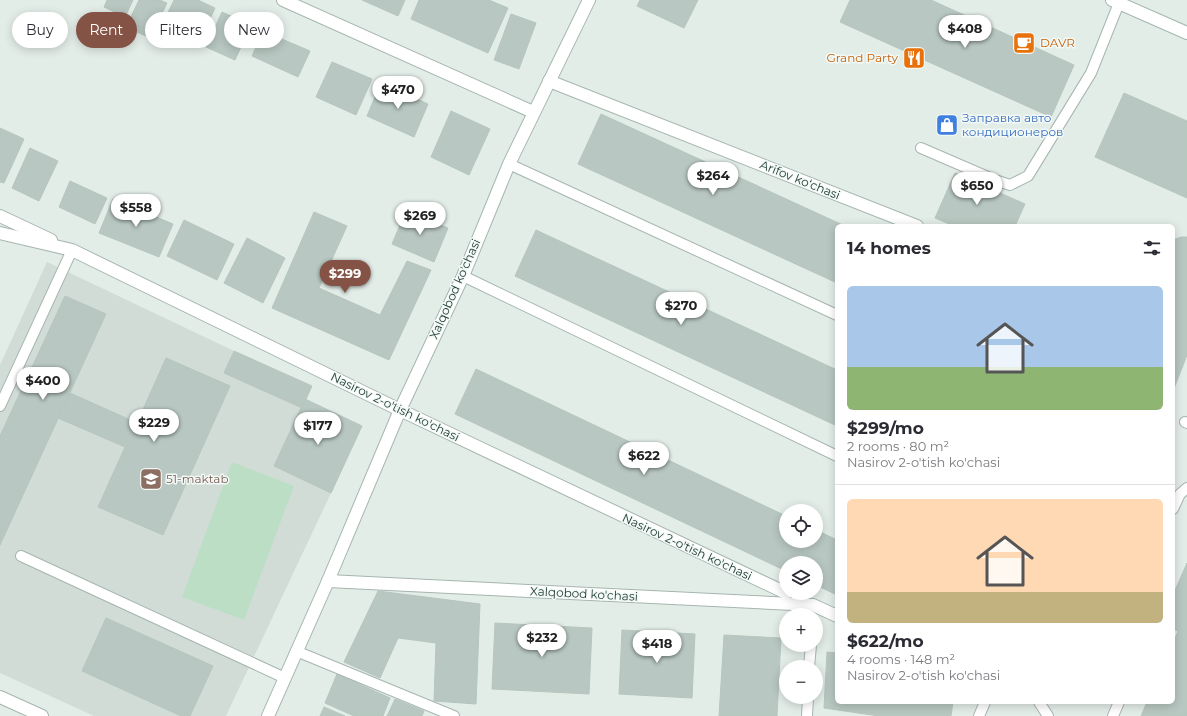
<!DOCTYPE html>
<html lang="en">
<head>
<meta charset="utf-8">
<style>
  body { margin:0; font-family:Montserrat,sans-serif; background:#f7f7f7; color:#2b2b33; height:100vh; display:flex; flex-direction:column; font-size:15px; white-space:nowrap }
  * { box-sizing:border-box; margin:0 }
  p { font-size:13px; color:#7c7c81 }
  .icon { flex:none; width:22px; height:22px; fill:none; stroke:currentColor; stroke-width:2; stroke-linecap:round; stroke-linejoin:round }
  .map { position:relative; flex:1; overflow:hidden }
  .sheet { position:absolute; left:835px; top:224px; width:340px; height:480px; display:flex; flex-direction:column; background:#fff; border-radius:6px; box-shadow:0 2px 10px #0003 }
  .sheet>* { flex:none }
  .banner { position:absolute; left:12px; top:12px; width:380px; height:36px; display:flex; gap:8px }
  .tools { position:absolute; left:779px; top:504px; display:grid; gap:8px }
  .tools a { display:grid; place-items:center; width:44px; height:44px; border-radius:50%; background:#fff; box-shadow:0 2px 10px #0003; font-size:20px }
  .price { position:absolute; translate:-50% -34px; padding:0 9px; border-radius:14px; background:#fff; color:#222; font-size:13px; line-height:26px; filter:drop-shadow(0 1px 2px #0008) }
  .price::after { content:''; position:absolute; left:50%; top:24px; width:12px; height:9px; margin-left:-6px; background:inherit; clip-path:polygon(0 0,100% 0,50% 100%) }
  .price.active { background:#845346; color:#fff }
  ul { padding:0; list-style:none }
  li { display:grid; align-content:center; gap:8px; height:212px; padding:0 12px }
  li+li { border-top:1px solid #e1e1e2 }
  li span { display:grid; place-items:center; height:124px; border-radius:6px; color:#555 }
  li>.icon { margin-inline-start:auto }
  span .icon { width:72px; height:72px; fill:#fffc; stroke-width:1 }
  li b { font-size:17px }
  h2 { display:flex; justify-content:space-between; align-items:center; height:48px; padding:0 12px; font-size:17px }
  .tag { padding:0 14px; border-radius:18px; background:#fff; box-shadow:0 2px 10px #0003; font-size:14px; line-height:36px }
  .tag.active { background:#845346; color:#fff }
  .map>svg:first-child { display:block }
  .built { fill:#d1dcd7 }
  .green { fill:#bcdec5 }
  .building { fill:#b8c7c1; stroke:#b5c6bf }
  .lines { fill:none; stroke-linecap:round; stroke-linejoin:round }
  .lane-casing { stroke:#a6b5af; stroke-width:12 }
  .street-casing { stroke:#a6b5af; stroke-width:14 }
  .secondary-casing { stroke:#a1b8b0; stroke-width:14 }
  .lane { stroke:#fff; stroke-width:10 }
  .street { stroke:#fff; stroke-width:12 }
  .secondary { stroke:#fff; stroke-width:12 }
  .labels { text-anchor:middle; stroke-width:3; stroke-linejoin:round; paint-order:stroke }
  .food-label { font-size:12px; fill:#c56008; stroke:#f3f9f6; text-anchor:start }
  .shop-label { font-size:12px; fill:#366cbe; stroke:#f3f9f6; text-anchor:start }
  .street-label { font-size:12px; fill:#233e37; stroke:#f3f9f6 }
  .education-label { font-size:12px; fill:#785e54; stroke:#f3f9f6; text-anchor:start }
</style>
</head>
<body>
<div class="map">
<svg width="1187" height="716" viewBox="0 0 1187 716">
  <rect width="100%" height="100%" fill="#e3ede8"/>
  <path class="built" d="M47,262L234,351L224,373L302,408L331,493L226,716H94L0,673V365Z"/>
  <path class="green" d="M232,462L294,486L244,620L182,597Z"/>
  <g class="building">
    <path d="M107,0H133L125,17L104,7Z"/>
    <path d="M139,0H160L167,3L150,38L126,27Z"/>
    <path d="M174,0H198L215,8L199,43L162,25Z"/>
    <path d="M362,0H405L398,16Z"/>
    <path d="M419,0H489L508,8L488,53L411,19Z"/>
    <path d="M640,0H698L684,28L637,6Z"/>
    <path d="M850,0H931L1074,65L1051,117L840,22Z"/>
    <path d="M222,12L251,25L235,60L206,47Z"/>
    <path d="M511,14L536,23L519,69L494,60Z"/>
    <path d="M263,31L310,51L298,77L252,56Z"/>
    <path d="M332,62L372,79L356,115L316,97Z"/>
    <path d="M381,83L428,104L414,137L367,116Z"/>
    <path d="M1124,93L1187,121V198L1095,157Z"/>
    <path d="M451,111L490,129L469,175L431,157Z"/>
    <path d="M601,114L845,226H837V283L578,164Z"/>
    <path d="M0,128L24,139L4,183L0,182Z"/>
    <path d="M30,148L58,161L39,201L12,188Z"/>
    <path d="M955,173L1025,204L1015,226H954L935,218Z"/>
    <path d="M70,181L107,198L95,224L59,207Z"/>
    <path d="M113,199L173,224L159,257L99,233Z"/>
    <path d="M406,211L448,228L434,262L392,244Z"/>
    <path d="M314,212L347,226L319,288L380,315L407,261L431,270L389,360L272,308Z"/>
    <path d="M184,220L234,244L217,280L167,256Z"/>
    <path d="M536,230L837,370V426L515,276Z"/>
    <path d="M1181,237H1187V355L1173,391V240Z"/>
    <path d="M247,238L285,258L263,303L224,283Z"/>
    <path d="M65,296L106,314L0,545V436Z"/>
    <path d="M234,351L312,386L302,408L224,373Z"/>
    <path d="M166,358L230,386L163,535L98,507L125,447L58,418L70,393L137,423Z"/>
    <path d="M476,369L786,516V541H816V530L837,540V595L816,585V563H786V571L455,414Z"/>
    <path d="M305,399L362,426L331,493L274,466Z"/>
    <path d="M1187,563V716H1141L1147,702H1173V643L1178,631L1173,629V595Z"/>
    <path d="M378,591L480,604L476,704L434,701L436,643L398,638L380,678L344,662Z"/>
    <path d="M106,618L213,666L190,716H181L82,671Z"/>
    <path d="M495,623L592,628L589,694L492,689Z"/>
    <path d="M622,630L695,634L692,698L619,694Z"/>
    <path d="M724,635L781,638L777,716H719Z"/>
    <path d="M827,652L837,653V702H953L951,716H879L824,708Z"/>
    <path d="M337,674L390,698L383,716H354L325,703Z"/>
    <path d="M395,699L424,711L422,716H387Z"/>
    <path d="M324,707L345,716H320Z"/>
  </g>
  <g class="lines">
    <g class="lane-casing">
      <g id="lane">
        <path d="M921,148L995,180L1010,185L1028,176L1091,73L1119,3"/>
        <path d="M509,164L837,315"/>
        <path d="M463,276L837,456"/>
        <path d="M0,406L72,250"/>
        <path d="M1185,422L1187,423"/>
        <path d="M1173,509L1180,494L1187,488"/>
        <path d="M21,556L285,678"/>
        <path d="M296,651L454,716"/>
        <path d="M809,667L811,645"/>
        <path d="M1039,702L1048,716"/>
        <path d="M807,716L808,697"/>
        <path d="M979,716L985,702"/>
        <path d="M1113,716L1119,702"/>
      </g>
    </g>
    <g class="street-casing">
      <g id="street">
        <path d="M283,0L533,112"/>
        <path d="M549,81L917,226"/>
        <path d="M0,216L51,240"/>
        <path d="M0,233L72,250L400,410L786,593"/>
        <path d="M328,581L813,605L837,616"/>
        <path d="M0,697L42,716"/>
        <path d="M268,716L328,581L400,410L463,276L509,164L589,0"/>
      </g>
    </g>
    <g class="secondary-casing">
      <path id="secondary" d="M1112,0L1187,33"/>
    </g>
    <use href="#lane" class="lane"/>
    <use href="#street" class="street"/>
    <use href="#secondary" class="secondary"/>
  </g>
  <defs>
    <g id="cafe-square" transform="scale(1.15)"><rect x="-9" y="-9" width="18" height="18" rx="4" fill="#e8710a" stroke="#f3f9f6"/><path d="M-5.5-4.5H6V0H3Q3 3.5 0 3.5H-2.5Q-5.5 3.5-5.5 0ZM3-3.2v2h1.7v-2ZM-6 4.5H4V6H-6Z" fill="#fff"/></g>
    <g id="restaurant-square" transform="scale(1.15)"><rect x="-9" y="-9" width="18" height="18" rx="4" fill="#e8710a" stroke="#f3f9f6"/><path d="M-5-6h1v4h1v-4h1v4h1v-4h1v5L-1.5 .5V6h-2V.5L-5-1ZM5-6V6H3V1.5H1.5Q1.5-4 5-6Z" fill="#fff"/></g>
    <g id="shop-square" transform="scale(1.15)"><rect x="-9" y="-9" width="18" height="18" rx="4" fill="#3f7fe0" stroke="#f3f9f6"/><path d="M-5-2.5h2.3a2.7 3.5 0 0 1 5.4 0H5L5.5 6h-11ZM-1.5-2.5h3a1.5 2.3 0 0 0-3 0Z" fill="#fff"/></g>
    <g id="school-square" transform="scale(1.15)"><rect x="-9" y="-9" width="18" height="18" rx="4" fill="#8d6e63" stroke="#f3f9f6"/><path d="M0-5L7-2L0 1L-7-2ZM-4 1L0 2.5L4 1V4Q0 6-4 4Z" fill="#fff"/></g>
  </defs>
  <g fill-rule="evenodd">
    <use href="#cafe-square" x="1024" y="43"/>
    <use href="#restaurant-square" x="914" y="58"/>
    <use href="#shop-square" x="947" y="125"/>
    <use href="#school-square" x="151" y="479"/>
  </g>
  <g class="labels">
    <g class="food-label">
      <text x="1040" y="47">DAVR</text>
      <text x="898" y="62" text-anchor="end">Grand Party</text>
    </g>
    <g class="shop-label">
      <text x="962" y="122">Заправка авто<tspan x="962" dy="14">кондиционеров</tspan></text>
    </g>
    <g class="street-label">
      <text transform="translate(800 180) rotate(22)" y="4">Arifov ko‘chasi</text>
      <text transform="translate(455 289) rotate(-66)" y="4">Xalqobod ko'chasi</text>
      <text transform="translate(395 407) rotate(26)" y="4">Nasirov 2-o'tish ko'chasi</text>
      <text transform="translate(687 547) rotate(25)" y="4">Nasirov 2-o'tish ko'chasi</text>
      <text transform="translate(584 594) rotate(3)" y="4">Xalqobod ko'chasi</text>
    </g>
    <g class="education-label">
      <text x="166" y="483">51-maktab</text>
    </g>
  </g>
</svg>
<div class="tools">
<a><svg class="icon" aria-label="locate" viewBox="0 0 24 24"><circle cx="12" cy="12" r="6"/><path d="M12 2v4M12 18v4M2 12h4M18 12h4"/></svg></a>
<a><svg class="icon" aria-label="layers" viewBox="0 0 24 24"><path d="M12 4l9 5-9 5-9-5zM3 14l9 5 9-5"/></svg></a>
<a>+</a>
<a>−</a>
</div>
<b class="price" style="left:965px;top:49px">$408</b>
<b class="price" style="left:398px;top:110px">$470</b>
<b class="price" style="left:713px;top:196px">$264</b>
<b class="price" style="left:977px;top:206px">$650</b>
<b class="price" style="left:136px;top:228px">$558</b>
<b class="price" style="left:420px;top:236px">$269</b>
<b class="price active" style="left:345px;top:294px">$299</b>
<b class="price" style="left:681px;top:326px">$270</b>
<b class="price" style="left:43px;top:401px">$400</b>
<b class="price" style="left:154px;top:443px">$229</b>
<b class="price" style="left:318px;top:446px">$177</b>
<b class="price" style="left:644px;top:476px">$622</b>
<b class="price" style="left:542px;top:658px">$232</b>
<b class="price" style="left:657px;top:664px">$418</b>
<div class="banner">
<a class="tag">Buy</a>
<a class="tag active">Rent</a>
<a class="tag">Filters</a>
<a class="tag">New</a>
</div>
<section class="sheet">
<h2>14 homes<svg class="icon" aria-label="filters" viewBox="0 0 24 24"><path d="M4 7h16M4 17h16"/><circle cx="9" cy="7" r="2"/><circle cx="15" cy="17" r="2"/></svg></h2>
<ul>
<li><span style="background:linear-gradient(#a9c7e8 65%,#8fb573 0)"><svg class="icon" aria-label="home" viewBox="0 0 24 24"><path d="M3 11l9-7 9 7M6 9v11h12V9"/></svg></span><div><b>$299/mo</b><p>2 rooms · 80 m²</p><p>Nasirov 2-o'tish ko'chasi</p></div></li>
<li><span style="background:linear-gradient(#ffd9b3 75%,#c2b280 0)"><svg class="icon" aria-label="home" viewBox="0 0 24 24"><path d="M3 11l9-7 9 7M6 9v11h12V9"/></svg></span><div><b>$622/mo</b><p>4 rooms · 148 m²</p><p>Nasirov 2-o'tish ko'chasi</p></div></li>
</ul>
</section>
</div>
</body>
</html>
